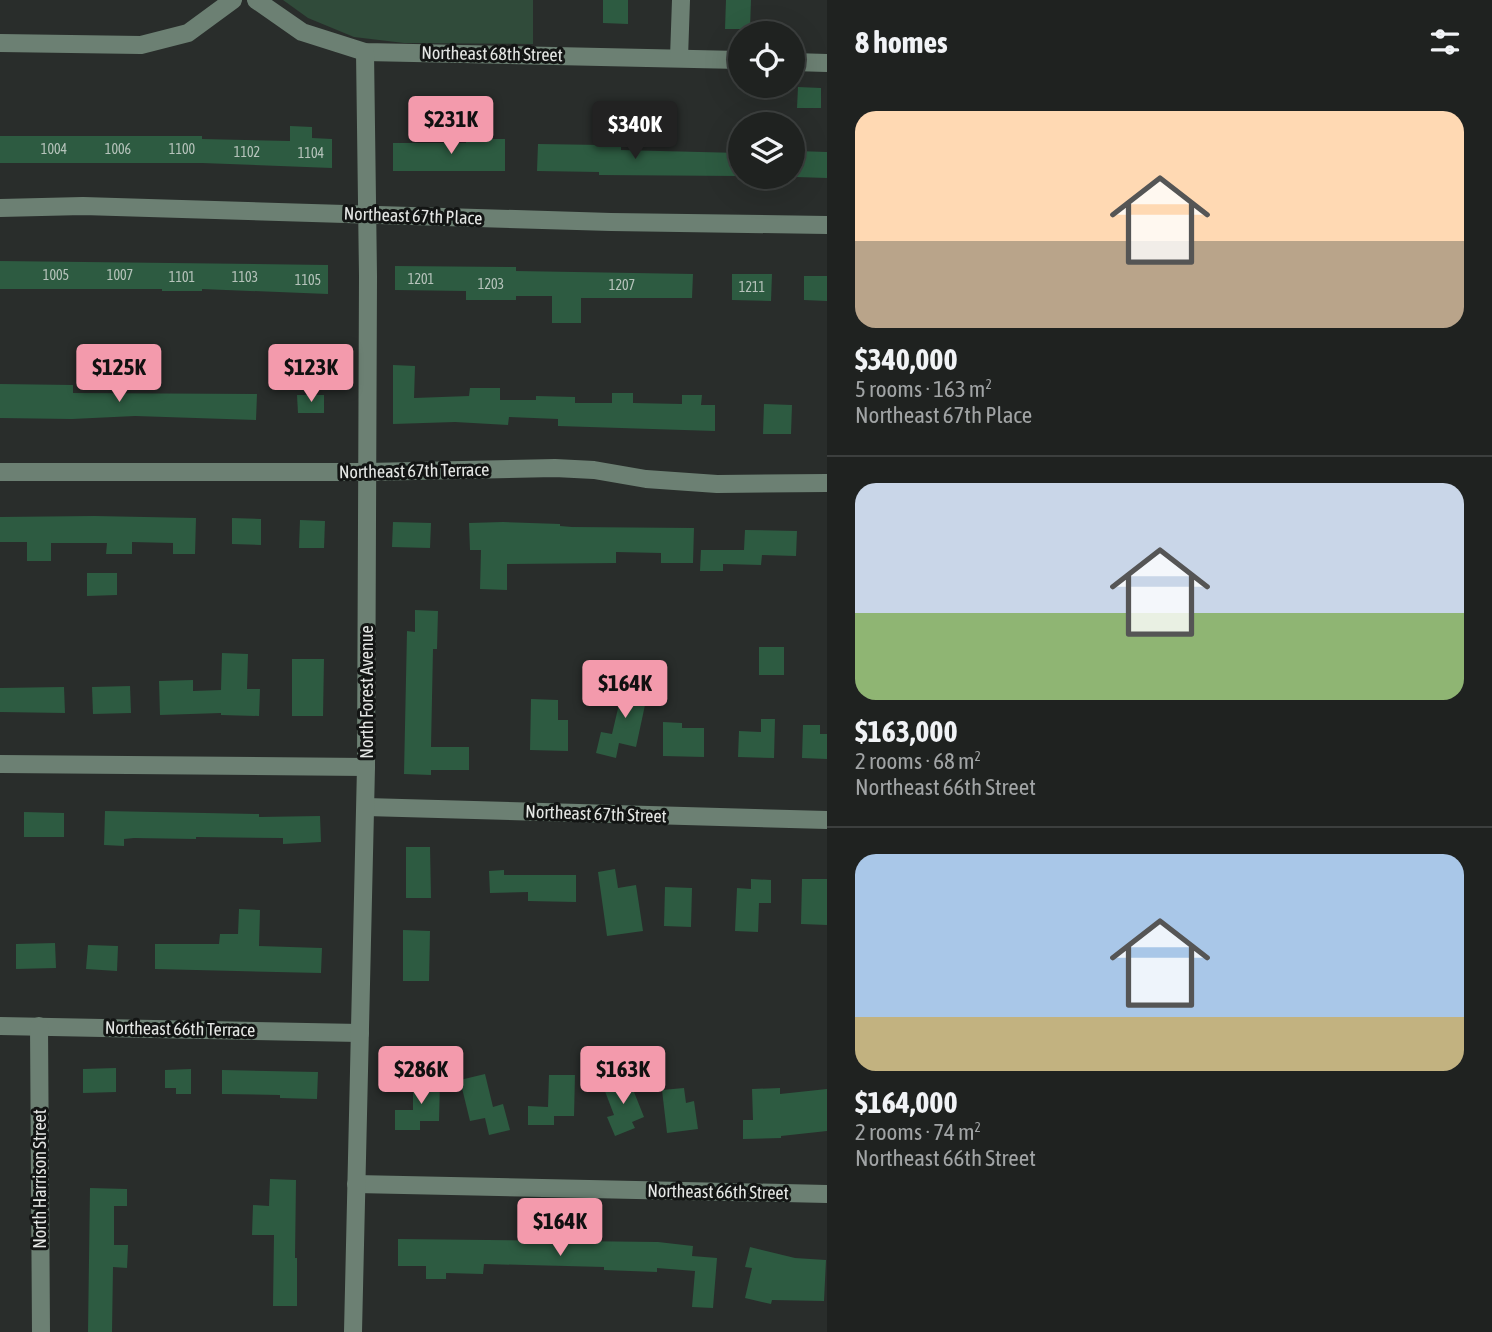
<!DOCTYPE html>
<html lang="en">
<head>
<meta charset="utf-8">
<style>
  body { margin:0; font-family:"Asap Condensed",sans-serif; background:#272a29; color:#f1f3f6; height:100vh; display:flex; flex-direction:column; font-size:26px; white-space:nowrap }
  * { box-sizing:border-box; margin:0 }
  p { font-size:23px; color:#a1a4a5 }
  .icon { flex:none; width:38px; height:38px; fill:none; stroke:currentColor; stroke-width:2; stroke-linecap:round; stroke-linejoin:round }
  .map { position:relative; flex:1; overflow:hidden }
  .sheet { display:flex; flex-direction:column; background:#1f2220; width:665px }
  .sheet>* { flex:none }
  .controls { position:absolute; left:728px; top:21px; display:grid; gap:14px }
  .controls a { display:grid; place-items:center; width:77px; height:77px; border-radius:50%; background:#1f2220; box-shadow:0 7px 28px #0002,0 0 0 2px #3c3f3e; font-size:35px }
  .price { position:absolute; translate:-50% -60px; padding:0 16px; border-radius:7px; background:#f39aac; color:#111; font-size:23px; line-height:46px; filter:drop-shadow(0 2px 4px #0008) }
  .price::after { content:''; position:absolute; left:50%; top:42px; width:21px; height:16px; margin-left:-10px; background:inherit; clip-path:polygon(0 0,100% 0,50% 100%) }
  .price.active { background:#222; color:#fff }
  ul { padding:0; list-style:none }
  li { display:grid; align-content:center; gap:14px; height:371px; padding:0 28px }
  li+li { border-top:2px solid #3c3f3e }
  li span { display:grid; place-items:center; height:217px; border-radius:21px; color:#555 }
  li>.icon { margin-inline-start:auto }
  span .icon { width:126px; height:126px; fill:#fffc; stroke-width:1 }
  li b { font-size:30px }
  h2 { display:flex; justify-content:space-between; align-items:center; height:84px; padding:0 28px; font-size:30px }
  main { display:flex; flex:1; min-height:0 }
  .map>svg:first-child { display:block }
  .green { fill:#304b3a }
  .building { fill:#2d5b41 }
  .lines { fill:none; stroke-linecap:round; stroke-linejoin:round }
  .minor { stroke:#6c8073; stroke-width:18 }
  .labels { text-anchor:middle; stroke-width:6; stroke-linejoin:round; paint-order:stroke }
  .number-label { font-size:14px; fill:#b6c3bb }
  .street-label { font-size:18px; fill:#e4e6e4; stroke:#131514 }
</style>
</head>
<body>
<main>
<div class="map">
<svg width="827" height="1332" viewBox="0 0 827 1332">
  <rect width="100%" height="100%" fill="#292d2b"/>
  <path class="green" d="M283,0H533V44L404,43L354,37L308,18Z"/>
  <g class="building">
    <path d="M603,0H628V24L603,23Z"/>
    <path d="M726,0H751L750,29H725Z"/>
    <path d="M798,87L821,88V108H797Z"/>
    <path d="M290,126L312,127V138L332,139V168L202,163H0V136H202V139L290,141Z"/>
    <path d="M466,139H505V171H393V143H466Z"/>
    <path d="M602,142H621V150L740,153V176L599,175V172L537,171L538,144L602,145Z"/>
    <path d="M797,151L827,152V178L796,177Z"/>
    <path d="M0,261L328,265V294L202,289V291H162V289H0Z"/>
    <path d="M395,266L516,267V271L693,274L692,298H581V323H552V296H516V300H466V291L395,290Z"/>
    <path d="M732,274H772L771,301L732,300Z"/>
    <path d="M804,276H827V301L804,300Z"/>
    <path d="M393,365L415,366L414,398L469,396L470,388H500V400H536V396L575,397V403H612V393H633V403L682,404V395H702L701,405H715V431L558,426V419L509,417L508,425L455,422L393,424Z"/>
    <path d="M0,384L73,385V393L257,394L256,420L135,416L72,419L0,418Z"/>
    <path d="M297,395H324V413H298Z"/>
    <path d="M764,404L792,405L791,434H763Z"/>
    <path d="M94,516L196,518L195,554H173V543L132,542V554H106L107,543H51V561H27V542H0V517Z"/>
    <path d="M232,518L261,519V545L232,544Z"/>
    <path d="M300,520L325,521L324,548H299Z"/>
    <path d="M393,522L431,523L430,548L392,547Z"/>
    <path d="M503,522L560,524V526L572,527L694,528L693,563H661V553L616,552V563L507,564V590L480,589L481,550H470L469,523Z"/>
    <path d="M745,530L797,531L796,556L762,555L761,565L723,564V571H700L701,550H744Z"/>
    <path d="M87,573H117V595L87,596Z"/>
    <path d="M415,610L438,611L437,649H433L431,747H469V770H431V775L404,774L407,631L415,632Z"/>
    <rect x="759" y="647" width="25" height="28"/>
    <path d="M222,653L248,654L247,689H260L259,716L221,715V713L160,715L159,681L193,680V691L221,690Z"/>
    <path d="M292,659H324L323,716H292Z"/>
    <path d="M631,674L647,679L640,704L645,705L636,747L619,743L616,758L596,753L601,732L612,734L620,700L623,701Z"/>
    <path d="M130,686L131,713L93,714L92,687Z"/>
    <path d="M64,687L65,713L0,712V688Z"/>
    <path d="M531,699L558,700V720H568V751L530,750Z"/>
    <path d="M761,719H775L774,758L738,757L739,731L761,732Z"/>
    <path d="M663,722L682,723V728H704V757L663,756Z"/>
    <path d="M803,725H820V734H827V759L802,758Z"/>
    <path d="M105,811L259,814V817L320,816L321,842L283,844V838L196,837V839L134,838L124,839V846L104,845Z"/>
    <path d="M24,812L64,813V837H24Z"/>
    <path d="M406,847H430L431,898H406Z"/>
    <path d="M615,869L618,888L636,885L643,931L607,936L598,872Z"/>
    <path d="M504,870V875H576V902L528,901V892L490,893L489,871Z"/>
    <path d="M751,879L771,880V903H759L758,932L735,931L737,888L751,889Z"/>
    <path d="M802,879H827V925L801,924Z"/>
    <path d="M665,887L692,888L691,927L664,926Z"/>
    <path d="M239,909L260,910L259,946L322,948L321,973L155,969V944H219L220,934H238Z"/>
    <path d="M403,930L430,931L429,981H403Z"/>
    <path d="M55,943L56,968L16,969V944Z"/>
    <path d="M88,945L118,946L117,971L86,969Z"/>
    <path d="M116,1068V1092L83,1093V1069Z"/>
    <path d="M191,1069V1094H176V1088H165V1070Z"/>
    <path d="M222,1070L318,1072L317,1099L280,1098V1095L222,1094Z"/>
    <path d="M485,1074L493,1107L503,1104L510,1130L489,1135L485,1118L470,1121L460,1080Z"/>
    <path d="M549,1075H575L574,1116H554V1125H528V1106L548,1107Z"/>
    <path d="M628,1077L644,1117L632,1122L635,1128L615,1136L607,1117L614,1115L603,1086Z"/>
    <path d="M413,1080H440L439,1121H420V1130H395V1110H413Z"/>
    <path d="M684,1088L686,1103L694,1101L698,1129L667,1133L662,1090Z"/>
    <path d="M780,1088V1094L827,1089V1131L781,1136V1138L743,1139V1120H753L752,1089Z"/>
    <path d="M270,1179L296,1180L295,1258H297V1306H273L274,1235H252L253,1205L269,1206Z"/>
    <path d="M90,1188L127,1189V1206H114V1245H128L127,1268L113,1267L112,1332H88Z"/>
    <path d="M398,1239L658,1242L693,1246L692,1256L717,1258L713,1308L692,1307L695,1271L657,1268V1272L604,1270V1267L484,1264L483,1274L446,1273V1279H426V1266H398Z"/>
    <path d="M750,1247L795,1258L826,1260L824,1301L772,1300L771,1304L745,1298L752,1268L745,1267Z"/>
  </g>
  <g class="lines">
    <g class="minor">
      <path d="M256,0L302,32L365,52L740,60"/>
      <path d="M0,43L141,45L188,33L233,0"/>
      <path d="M679,58L681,0"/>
      <path d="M793,62L827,63"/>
      <path d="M0,208L83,206L611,222L827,225"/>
      <path d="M0,472H367L555,468L594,470L646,479L717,484L827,483"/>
      <path d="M0,764L366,767"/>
      <path d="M366,807L827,820"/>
      <path d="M0,1026L360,1033"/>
      <path d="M39,1026L41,1332"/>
      <path d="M356,1184L827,1194"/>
      <path d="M353,1332L366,767L368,276L365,52"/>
    </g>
  </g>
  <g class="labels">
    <g class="number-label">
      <text x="54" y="154">1004</text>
      <text x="118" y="154">1006</text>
      <text x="182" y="154">1100</text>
      <text x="247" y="157">1102</text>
      <text x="311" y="158">1104</text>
      <text x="56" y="280">1005</text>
      <text x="120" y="280">1007</text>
      <text x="182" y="282">1101</text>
      <text x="245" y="282">1103</text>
      <text x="421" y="284">1201</text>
      <text x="308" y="285">1105</text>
      <text x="491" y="289">1203</text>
      <text x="622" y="290">1207</text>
      <text x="752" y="292">1211</text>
    </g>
    <g class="street-label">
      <text transform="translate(492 54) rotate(1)" y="6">Northeast 68th Street</text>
      <text transform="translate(413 216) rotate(2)" y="6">Northeast 67th Place</text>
      <text transform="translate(414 471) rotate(-1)" y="6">Northeast 67th Terrace</text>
      <text transform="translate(367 692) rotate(-90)" y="6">North Forest Avenue</text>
      <text transform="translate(596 814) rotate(2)" y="6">Northeast 67th Street</text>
      <text transform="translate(180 1029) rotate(1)" y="6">Northeast 66th Terrace</text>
      <text transform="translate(40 1179) rotate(-90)" y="6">North Harrison Street</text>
      <text transform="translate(718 1192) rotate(1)" y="6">Northeast 66th Street</text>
    </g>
  </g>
</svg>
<div class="controls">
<a><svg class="icon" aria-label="locate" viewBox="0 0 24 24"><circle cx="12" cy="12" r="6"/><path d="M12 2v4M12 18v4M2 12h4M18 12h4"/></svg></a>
<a><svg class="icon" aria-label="layers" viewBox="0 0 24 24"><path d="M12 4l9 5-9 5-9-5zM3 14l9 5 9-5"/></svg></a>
</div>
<b class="price" style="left:451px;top:156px">$231K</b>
<b class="price active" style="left:635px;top:161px">$340K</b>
<b class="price" style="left:119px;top:404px">$125K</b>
<b class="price" style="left:311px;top:404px">$123K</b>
<b class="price" style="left:625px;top:720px">$164K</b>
<b class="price" style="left:421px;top:1106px">$286K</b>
<b class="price" style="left:623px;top:1106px">$163K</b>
<b class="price" style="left:560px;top:1258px">$164K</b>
</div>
<section class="sheet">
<h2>8 homes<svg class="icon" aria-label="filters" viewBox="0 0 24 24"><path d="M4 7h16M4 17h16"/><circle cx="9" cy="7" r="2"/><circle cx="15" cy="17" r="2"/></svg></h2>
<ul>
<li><span style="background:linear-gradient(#ffd9b3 60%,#b9a48a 0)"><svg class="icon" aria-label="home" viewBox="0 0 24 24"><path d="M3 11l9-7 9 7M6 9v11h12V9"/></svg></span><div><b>$340,000</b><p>5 rooms · 163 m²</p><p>Northeast 67th Place</p></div></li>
<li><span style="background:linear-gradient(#c9d6e8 60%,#8fb573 0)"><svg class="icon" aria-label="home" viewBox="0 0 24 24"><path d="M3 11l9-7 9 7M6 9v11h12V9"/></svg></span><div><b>$163,000</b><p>2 rooms · 68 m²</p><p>Northeast 66th Street</p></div></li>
<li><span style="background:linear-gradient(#a9c7e8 75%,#c2b280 0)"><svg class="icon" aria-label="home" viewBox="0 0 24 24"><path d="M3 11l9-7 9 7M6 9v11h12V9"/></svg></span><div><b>$164,000</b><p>2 rooms · 74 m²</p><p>Northeast 66th Street</p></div></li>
</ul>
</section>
</main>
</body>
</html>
